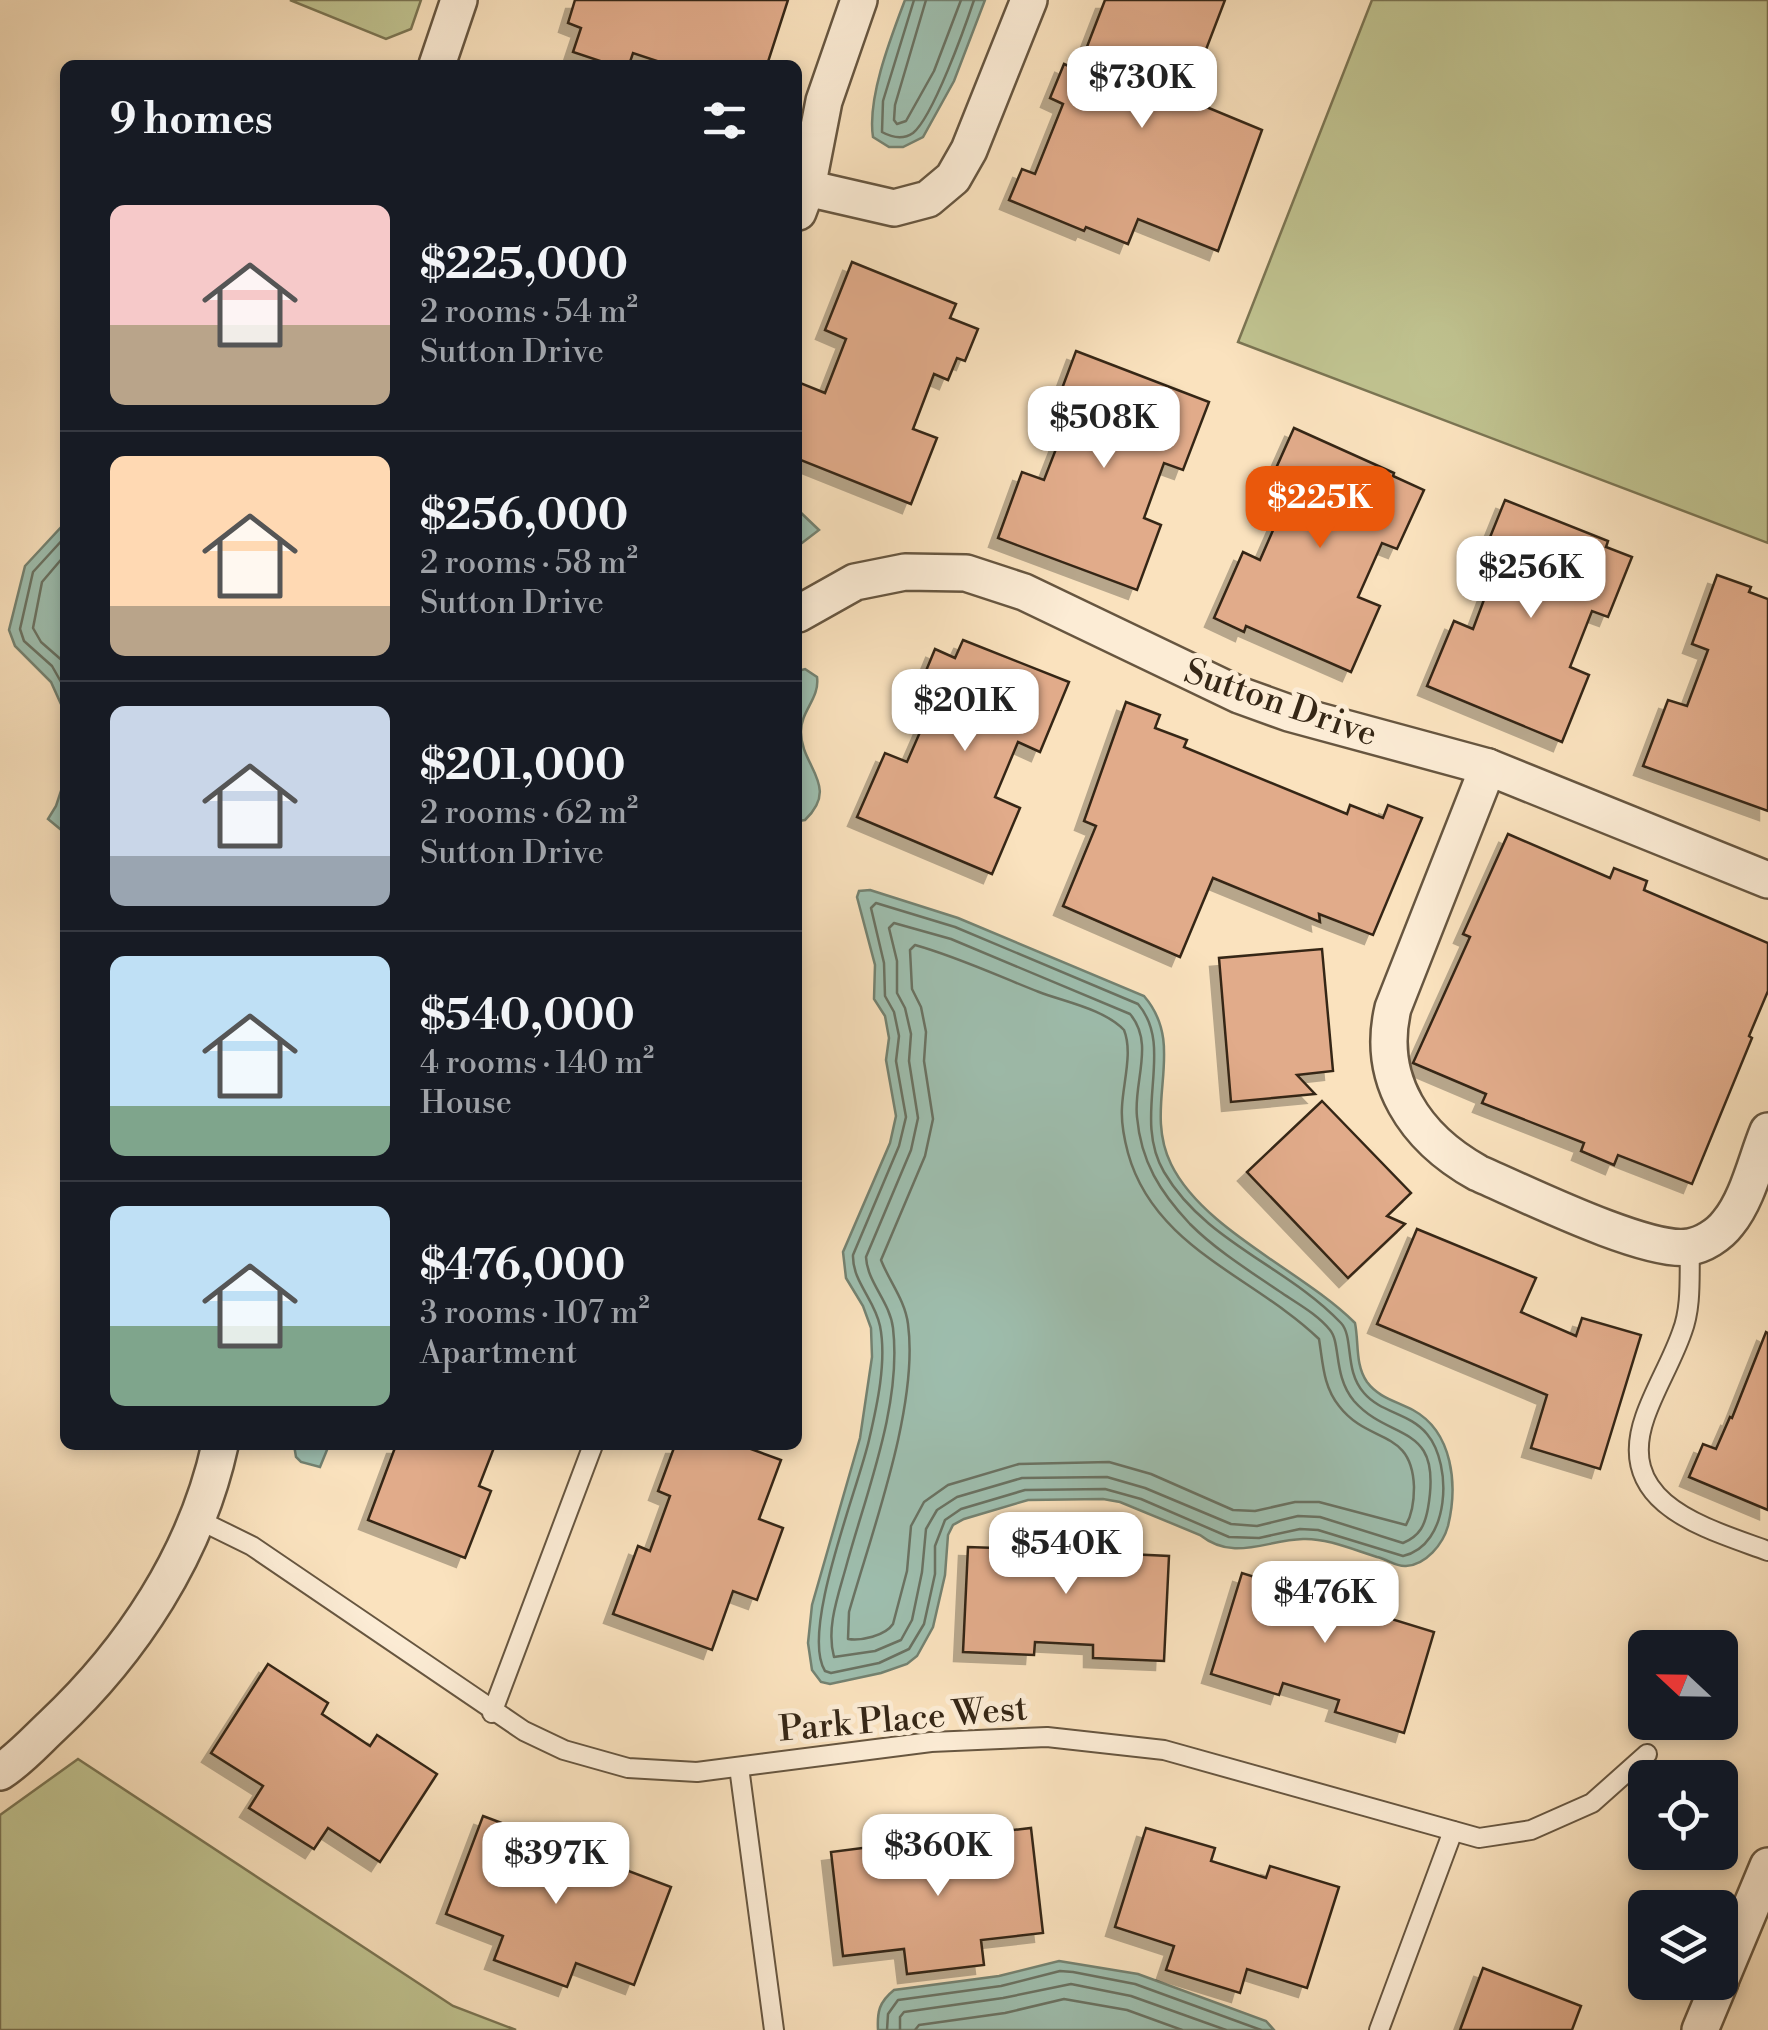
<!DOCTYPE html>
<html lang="en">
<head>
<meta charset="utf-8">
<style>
  body { margin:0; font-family:"Libre Bodoni",serif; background:#20242c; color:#f1f3f6; height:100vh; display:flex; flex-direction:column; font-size:38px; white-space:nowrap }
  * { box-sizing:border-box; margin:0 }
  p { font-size:32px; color:#9ea1a6 }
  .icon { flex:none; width:55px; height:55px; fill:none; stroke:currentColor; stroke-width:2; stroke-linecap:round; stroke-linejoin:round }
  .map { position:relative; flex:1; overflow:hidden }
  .side { position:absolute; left:60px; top:60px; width:742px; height:1390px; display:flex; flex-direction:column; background:#171b24; border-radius:15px; box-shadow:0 5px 15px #0003 }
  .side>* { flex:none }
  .needle { width:65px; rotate:292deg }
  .tools { position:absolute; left:1628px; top:1630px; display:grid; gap:20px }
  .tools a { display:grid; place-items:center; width:110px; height:110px; border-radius:15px; background:#171b24; box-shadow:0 5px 15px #0003; font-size:50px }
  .price { position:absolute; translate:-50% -85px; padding:0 22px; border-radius:20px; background:#fff; color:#222; font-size:32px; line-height:65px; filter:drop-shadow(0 2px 5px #0008) }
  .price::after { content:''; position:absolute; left:50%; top:60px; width:30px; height:22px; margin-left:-15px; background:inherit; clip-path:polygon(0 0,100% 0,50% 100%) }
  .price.on { background:#ea580c; color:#fff }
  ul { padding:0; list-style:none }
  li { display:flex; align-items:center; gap:30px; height:250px; padding:0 50px }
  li+li { border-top:2px solid #363941 }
  li span { display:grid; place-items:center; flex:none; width:280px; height:200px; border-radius:15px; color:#555 }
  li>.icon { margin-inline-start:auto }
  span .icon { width:120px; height:120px; fill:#fffc; stroke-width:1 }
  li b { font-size:42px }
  h2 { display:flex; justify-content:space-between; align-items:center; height:120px; padding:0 50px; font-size:42px }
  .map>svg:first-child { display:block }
  .green { fill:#c0c390; stroke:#7b7553; stroke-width:2.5 }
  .water { fill:#9ebeae; stroke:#748271; stroke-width:2.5 }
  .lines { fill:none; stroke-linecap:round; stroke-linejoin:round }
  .shore { stroke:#6a7262; stroke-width:2.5 }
  .building { fill:#e1ab8a; stroke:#362716; stroke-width:2.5; filter:url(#shadow) }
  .lane-casing { stroke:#675640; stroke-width:22 }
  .street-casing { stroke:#675640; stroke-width:40 }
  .lane { stroke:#fcecd5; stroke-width:18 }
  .street { stroke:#fcecd5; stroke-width:35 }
  .labels { text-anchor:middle; stroke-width:10; stroke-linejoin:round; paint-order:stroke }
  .street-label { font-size:35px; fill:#362716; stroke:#fcecd5 }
</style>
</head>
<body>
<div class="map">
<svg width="1768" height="2030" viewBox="0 0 1768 2030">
  <defs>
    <filter id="shadow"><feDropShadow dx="-9" dy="9" stdDeviation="0" flood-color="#0004"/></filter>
  </defs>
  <rect width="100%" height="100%" fill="#fae2be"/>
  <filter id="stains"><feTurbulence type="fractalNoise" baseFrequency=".002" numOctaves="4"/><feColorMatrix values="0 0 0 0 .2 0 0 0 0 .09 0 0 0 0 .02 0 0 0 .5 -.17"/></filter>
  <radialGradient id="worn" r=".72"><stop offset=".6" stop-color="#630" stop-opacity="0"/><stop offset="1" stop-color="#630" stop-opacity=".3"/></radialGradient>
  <g class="green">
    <path d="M290,0H421L411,29L386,39Z"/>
    <path d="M1372,0H1768V543L1238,342Z"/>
    <path d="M78,1759L453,2006L516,2030H0V1815Z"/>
  </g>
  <g class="water">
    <path d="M905,0H985L954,81L923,137L903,147H889L873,137C867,98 891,37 905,0Z"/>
    <path d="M798,510L819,530L798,546Z"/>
    <path d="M65,523V713L51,682L15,646L9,630L25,566Z"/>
    <path d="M805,669L817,677C820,698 801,711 801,731C800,766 841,786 805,820L798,821V671Z"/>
    <path d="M65,779V833L48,819L56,806Z"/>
    <path d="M870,890L958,918L1144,996C1188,1047 1142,1105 1171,1164C1203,1230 1303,1271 1355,1323C1359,1343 1355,1365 1367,1382C1379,1398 1396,1401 1413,1410C1453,1432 1458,1485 1448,1526C1443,1544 1426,1565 1406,1566C1396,1567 1387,1559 1377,1557C1354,1550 1327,1538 1303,1539C1266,1540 1234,1562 1200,1535L1120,1502L1103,1499L1028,1500L964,1519L953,1525L948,1535L945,1575L933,1627L917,1656L907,1664L881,1673L830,1684L821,1682L812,1670L808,1643L812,1605L860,1438L872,1357L871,1328L863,1306L846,1278L843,1252L890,1143L896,1116L886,1060L889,1038L885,1016L874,999L875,965L857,897L859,891Z"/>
    <path d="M294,1445H329L320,1467L301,1462L296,1457Z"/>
    <path d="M1059,1961L1138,1974L1266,2021L1274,2030H878C877,2012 879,2002 894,1990L999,1976Z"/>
  </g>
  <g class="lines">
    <g class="shore">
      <path d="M914,0L883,101L882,132C891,137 903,140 913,133C933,117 965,27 974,0"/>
      <path d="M926,0L895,105L894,120L897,124L906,121L934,71L961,0"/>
      <path d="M65,537L33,572L20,629L24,641L52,666L65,689"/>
      <path d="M65,555L42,582L33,628L41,642L65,663"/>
      <path d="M876,903L955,927L1138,1004C1176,1048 1131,1116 1164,1172C1205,1242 1287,1266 1341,1323C1354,1337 1344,1371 1364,1393C1381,1413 1410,1413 1427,1434C1453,1465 1450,1546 1403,1556L1318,1530L1300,1529L1259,1538L1229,1537L1141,1499L1105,1489L1025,1490L961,1509L945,1520L935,1546V1574L924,1624L909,1649L879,1663L831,1673L825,1671C800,1631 858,1489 869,1440C877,1406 887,1361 880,1326C875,1300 852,1281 853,1255L899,1146L906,1117L896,1061L899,1036L894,1012L885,996L884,963L871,908Z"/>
      <path d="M894,923L951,939L1130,1014C1155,1043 1133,1083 1137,1117C1141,1162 1160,1192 1190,1224C1217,1251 1251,1272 1282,1293C1298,1304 1317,1314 1330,1330C1341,1343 1333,1376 1354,1401C1391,1443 1443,1421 1428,1508C1425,1525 1420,1536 1403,1543L1320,1517L1298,1516L1257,1526L1231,1524L1145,1488L1107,1477L1022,1478L957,1497L937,1510L926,1529L922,1572L912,1620L901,1640L875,1651L834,1657C826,1628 838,1596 846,1567C866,1493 902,1405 893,1328C890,1302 867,1282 866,1257L911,1150L918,1118L909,1061L911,1034L905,1008L897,993V961L889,928Z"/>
      <path d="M915,945C958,957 998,976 1039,992C1065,1002 1104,1009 1124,1030C1133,1052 1123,1083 1122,1107C1121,1122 1124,1138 1128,1153C1154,1248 1255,1277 1319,1339C1323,1363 1323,1386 1339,1406C1369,1445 1412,1428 1414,1487C1414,1500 1413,1513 1406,1525L1319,1502H1295L1255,1511L1233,1510L1151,1474L1109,1462L1019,1464L948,1485L924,1502L911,1526L907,1571L893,1624C885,1636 861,1641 848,1639L849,1612C872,1531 919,1406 908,1324C905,1300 889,1281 881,1260L925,1156L933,1119L924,1061L926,1032L921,1007L912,989L910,950Z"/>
      <path d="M887,2030L888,2014L898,2000L1001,1986L1060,1971L1073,1972L1135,1984L1261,2030"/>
      <path d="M900,2030V2017L904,2012L1003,1998L1071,1984L1131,1996L1226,2030"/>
      <path d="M915,2030L919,2025L1005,2013L1064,1999L1127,2010L1182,2030"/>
    </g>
  </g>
  <g class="building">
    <path d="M575,0H788L767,65H669L633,53L629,65H612L573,52L581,28L568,23Z"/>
    <path d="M1105,0H1225L1187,99L1262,130L1218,251L1138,219L1128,244L1086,227L1084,231L1009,200L1022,169L1035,174L1063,104L1050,98L1064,64L1078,70Z"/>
    <path d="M852,262L956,304L950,318L978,329L965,361L957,358L948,380L934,374L913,429L937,438L911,504L798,459V382L825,393L846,339L825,330Z"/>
    <path d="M1076,351L1209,402L1183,470L1164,463L1144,518L1161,525L1137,590L998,538L1022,472L1044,480L1066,423L1051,418Z"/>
    <path d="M1294,428L1394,473L1393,476L1424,490L1397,549L1382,543L1358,597L1380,606L1351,672L1246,626L1244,632L1214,618L1243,552L1260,560L1284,505L1264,495Z"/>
    <path d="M1505,500L1608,541L1606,547L1632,557L1608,617L1592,611L1570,667L1589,675L1562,742L1427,686L1454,621L1473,629L1494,573L1478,567Z"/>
    <path d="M1717,575L1751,587L1749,592L1768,599V811L1643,766L1668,700L1687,706L1708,650L1692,644Z"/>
    <path d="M963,640L1069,682L1040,752L1018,742L995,797L1020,808L992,874L857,817L885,753L907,762L931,707L914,700L935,649L955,658Z"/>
    <path d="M1126,702L1160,715L1155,728L1187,740L1184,747L1347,814L1350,805L1383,818L1388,805L1422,818L1373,935L1319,914L1320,922L1213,878L1180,957L1063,906L1096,826L1084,821Z"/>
    <path d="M1508,834L1610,878L1614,868L1647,881L1644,890L1768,943V991L1749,1036L1752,1038L1692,1184L1618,1155L1614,1165L1581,1151L1584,1143L1482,1103L1486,1094L1413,1063L1470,937L1463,934Z"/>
    <path d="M1322,949L1333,1071L1297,1075L1315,1094L1231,1102L1219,958Z"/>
    <path d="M1322,1101L1411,1193L1387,1216L1405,1224L1348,1278L1247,1172Z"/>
    <path d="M1417,1229L1536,1278L1521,1312L1576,1336L1582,1318L1641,1335L1600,1469L1531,1448L1547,1395L1377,1324Z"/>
    <path d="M1766,1332L1768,1333V1510L1689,1477L1703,1444L1716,1449L1730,1417L1732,1418Z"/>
    <path d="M396,1445H495L479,1486L491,1491L465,1558L368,1520Z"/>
    <path d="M675,1445H740L781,1460L759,1519L783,1528L757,1600L733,1591L712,1650L613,1614L638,1546L650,1551L670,1496L658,1491Z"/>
    <path d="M1031,1524L1109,1528L1107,1553L1169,1556L1164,1661L1093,1658V1645L1035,1642L1034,1655L963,1652L968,1547L1030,1549Z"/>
    <path d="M1309,1568L1383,1590L1375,1614L1434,1632L1404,1733L1335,1712L1339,1700L1283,1683L1279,1695L1211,1674L1242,1573L1302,1592Z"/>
    <path d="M268,1664L328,1703L322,1714L370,1746L377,1735L437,1774L380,1862L328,1828L314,1849L249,1808L263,1786L211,1753Z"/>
    <path d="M483,1816L550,1841L545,1853L600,1874L605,1862L671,1887L634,1985L576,1963L567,1987L494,1960L503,1936L446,1914Z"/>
    <path d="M1031,1828L1043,1933L981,1940L984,1965L907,1974L904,1949L843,1956L831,1852L902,1843L903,1856L961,1849L960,1836Z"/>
    <path d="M1146,1828L1215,1848L1211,1861L1266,1878L1270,1866L1339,1887L1307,1988L1247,1969L1240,1993L1166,1970L1174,1946L1115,1927Z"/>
    <path d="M1483,1968L1581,2006L1572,2030H1460Z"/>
  </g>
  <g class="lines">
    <g class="lane-casing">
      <g id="lane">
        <path d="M1690,1247C1689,1275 1692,1306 1682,1332C1672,1361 1655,1388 1645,1417C1614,1505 1706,1528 1768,1551"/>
        <path d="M197,1519L252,1546L524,1731L564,1750L628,1768L697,1772L931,1742L1047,1737L1164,1750L1479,1838L1531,1830L1592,1803L1647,1754"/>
        <path d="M492,1713L593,1445"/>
        <path d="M739,1767L774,2030"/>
        <path d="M1379,2030L1453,1831"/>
      </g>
    </g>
    <g class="street-casing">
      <g id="street">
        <path d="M437,65L459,0"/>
        <path d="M807,188L894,208L928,199L953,178L969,150L1029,0"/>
        <path d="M798,212L807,188L824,101L859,0"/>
        <path d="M798,614L855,582L905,572L966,573L1024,592L1239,695L1289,713L1488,767L1768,880"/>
        <path d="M1488,767L1393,1008C1376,1080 1415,1138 1478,1173C1522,1192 1647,1254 1689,1247C1703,1245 1719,1235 1728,1223C1748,1199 1756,1160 1768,1131"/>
        <path d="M0,1772C19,1760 35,1742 52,1726C132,1651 196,1554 220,1445"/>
        <path d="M1720,1981L1768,1866"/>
        <path d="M1700,2030L1720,1982"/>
      </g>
    </g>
    <use href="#lane" class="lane"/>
    <use href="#street" class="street"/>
  </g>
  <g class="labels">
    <g class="street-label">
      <text transform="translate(1281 702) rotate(19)" y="12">Sutton Drive</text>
      <text transform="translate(903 1718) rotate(-5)" y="12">Park Place West</text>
    </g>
  </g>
  <rect width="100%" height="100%" filter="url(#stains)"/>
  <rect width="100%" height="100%" fill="url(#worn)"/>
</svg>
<div class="tools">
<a><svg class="needle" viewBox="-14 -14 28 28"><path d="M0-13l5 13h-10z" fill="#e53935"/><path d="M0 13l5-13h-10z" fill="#9ea1a6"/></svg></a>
<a><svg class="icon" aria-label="locate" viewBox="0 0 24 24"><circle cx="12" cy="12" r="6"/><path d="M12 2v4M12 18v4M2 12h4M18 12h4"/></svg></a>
<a><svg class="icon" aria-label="layers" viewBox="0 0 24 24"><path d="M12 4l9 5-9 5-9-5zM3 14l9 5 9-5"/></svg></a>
</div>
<b class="price" style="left:1142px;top:131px">$730K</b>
<b class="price" style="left:1104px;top:471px">$508K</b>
<b class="price on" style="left:1320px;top:551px">$225K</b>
<b class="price" style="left:1531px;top:621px">$256K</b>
<b class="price" style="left:965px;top:754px">$201K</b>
<b class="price" style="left:1066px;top:1597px">$540K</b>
<b class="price" style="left:1325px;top:1646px">$476K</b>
<b class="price" style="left:938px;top:1899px">$360K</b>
<b class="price" style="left:556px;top:1907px">$397K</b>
<section class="side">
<h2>9 homes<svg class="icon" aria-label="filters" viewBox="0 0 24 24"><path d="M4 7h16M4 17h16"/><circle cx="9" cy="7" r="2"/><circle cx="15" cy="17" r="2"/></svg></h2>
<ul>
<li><span style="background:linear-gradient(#f6c9c9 60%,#b9a48a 0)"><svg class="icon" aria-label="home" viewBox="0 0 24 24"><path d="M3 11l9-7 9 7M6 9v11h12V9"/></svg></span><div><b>$225,000</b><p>2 rooms · 54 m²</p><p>Sutton Drive</p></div></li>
<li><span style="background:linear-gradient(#ffd9b3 75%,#b9a48a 0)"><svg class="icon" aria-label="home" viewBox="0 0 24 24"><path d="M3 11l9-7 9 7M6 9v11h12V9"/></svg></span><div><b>$256,000</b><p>2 rooms · 58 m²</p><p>Sutton Drive</p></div></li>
<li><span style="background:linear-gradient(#c9d6e8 75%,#9aa5b1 0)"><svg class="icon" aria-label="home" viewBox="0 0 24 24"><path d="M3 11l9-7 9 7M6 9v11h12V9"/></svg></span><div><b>$201,000</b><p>2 rooms · 62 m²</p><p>Sutton Drive</p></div></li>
<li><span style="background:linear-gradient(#bfe0f5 75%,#7fa58c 0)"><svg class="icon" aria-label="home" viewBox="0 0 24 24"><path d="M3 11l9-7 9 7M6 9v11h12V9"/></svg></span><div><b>$540,000</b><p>4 rooms · 140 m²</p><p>House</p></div></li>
<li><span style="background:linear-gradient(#bfe0f5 60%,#7fa58c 0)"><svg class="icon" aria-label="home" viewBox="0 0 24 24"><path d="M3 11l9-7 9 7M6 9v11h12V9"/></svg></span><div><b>$476,000</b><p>3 rooms · 107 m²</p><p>Apartment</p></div></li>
</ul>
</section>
</div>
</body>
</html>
